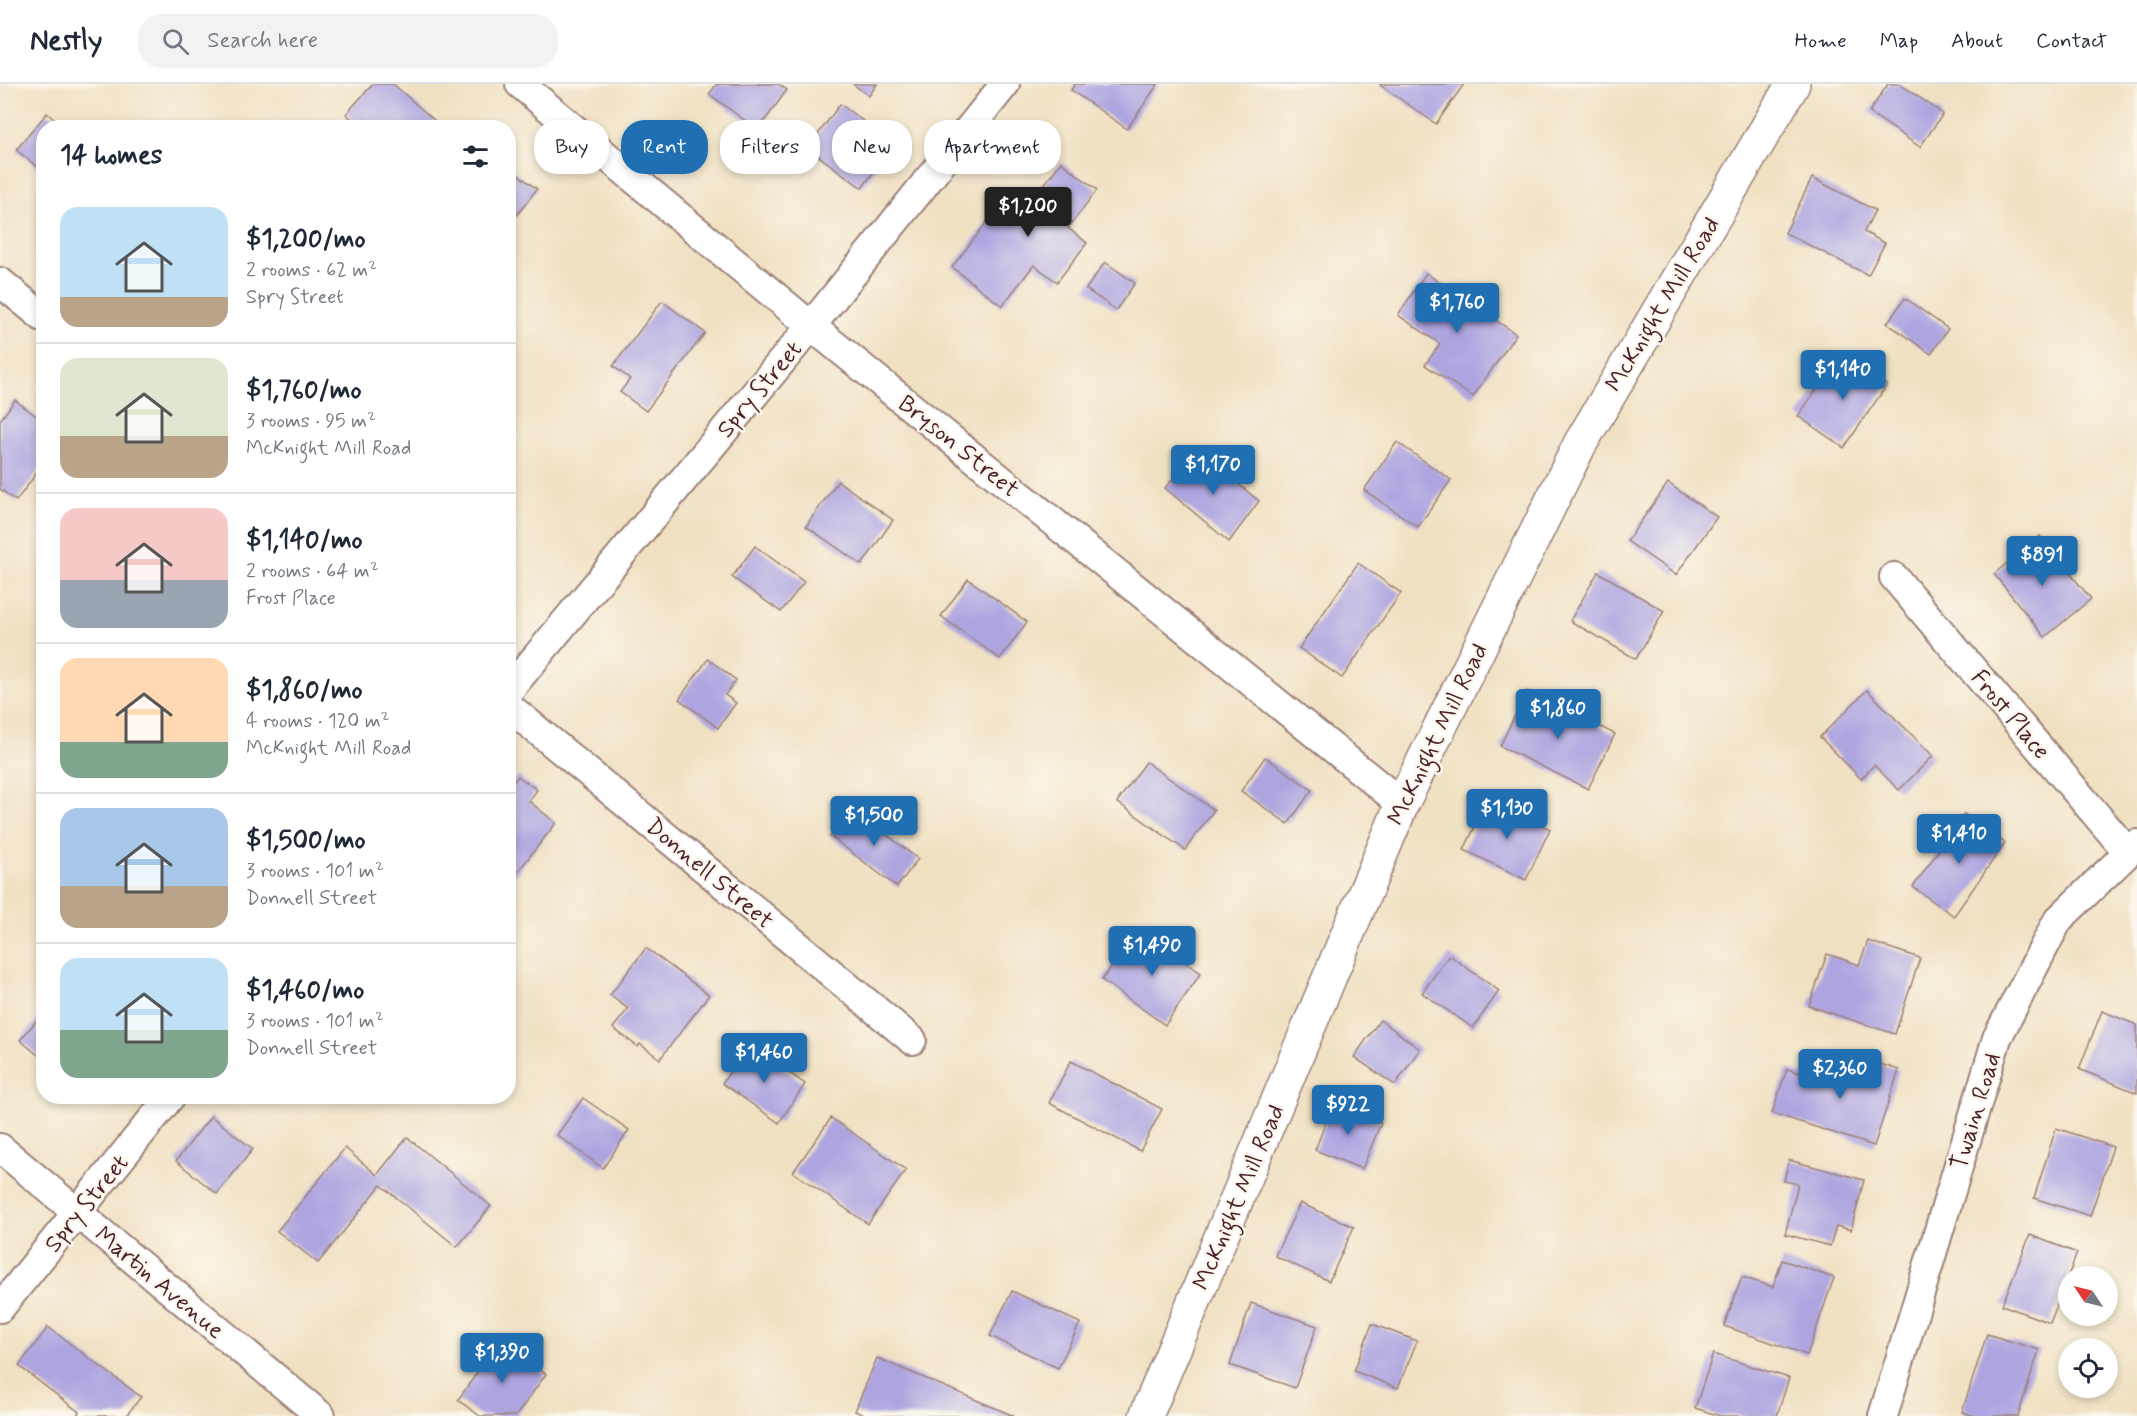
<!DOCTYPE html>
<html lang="en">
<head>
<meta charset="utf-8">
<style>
  body { margin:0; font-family:Mynerve,sans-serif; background:#f2f2f3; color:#1f2937; height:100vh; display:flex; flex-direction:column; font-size:22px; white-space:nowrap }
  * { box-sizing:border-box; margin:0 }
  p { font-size:20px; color:#747a83 }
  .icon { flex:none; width:33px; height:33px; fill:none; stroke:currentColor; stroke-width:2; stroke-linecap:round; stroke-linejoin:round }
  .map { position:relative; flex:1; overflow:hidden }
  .panel { position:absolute; left:36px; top:36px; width:480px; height:984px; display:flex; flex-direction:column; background:#fff; border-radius:24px; box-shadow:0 3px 9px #0003 }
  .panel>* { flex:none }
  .banner { position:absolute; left:534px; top:36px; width:570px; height:54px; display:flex; gap:12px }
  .needle { width:39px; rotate:305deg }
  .buttons { position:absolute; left:2058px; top:1182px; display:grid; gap:12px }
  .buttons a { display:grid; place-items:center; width:60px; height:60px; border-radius:50%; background:#fff; box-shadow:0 3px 9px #0003; font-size:30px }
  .price { position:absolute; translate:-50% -51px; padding:0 14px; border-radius:6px; background:#1f6fb2; color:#fff; font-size:20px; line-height:39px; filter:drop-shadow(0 2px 3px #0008) }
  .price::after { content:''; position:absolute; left:50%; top:36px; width:18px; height:14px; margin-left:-9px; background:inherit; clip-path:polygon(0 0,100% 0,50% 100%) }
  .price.on { background:#222; color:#fff }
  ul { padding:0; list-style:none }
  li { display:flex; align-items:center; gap:18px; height:150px; padding:0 24px }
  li+li { border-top:2px solid #e0e1e3 }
  li span { display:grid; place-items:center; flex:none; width:168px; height:120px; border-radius:18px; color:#555 }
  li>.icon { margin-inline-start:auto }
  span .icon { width:72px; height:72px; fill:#fffc; stroke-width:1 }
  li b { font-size:26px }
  h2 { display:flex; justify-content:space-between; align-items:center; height:72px; padding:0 24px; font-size:26px }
  .chip { padding:0 21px; border-radius:24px; background:#fff; box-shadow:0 3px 9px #0003; font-size:21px; line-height:54px }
  .chip.on { background:#1f6fb2; color:#fff }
  header { display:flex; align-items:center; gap:36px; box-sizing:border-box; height:84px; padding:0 30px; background:#fff; border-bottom:2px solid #e0e1e3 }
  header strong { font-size:28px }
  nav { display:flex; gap:33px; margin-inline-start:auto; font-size:21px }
  .search { width:420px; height:54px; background:#f2f2f3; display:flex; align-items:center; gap:15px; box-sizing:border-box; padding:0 21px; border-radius:24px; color:#747a83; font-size:22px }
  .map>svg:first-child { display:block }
  .building { fill:#aea5e0 }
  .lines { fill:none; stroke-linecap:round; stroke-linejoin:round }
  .minor-casing { stroke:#9d8077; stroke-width:32 }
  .tertiary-casing { stroke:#9d8077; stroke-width:36 }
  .minor { stroke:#fff; stroke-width:28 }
  .tertiary { stroke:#fff; stroke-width:33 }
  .labels { text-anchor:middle; stroke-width:5; stroke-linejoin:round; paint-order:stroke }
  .street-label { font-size:24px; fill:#4a1f2b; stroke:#fbf7ec }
</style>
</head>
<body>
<header>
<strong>Nestly</strong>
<div class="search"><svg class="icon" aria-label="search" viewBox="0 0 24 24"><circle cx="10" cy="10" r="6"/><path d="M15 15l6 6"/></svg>Search here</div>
<nav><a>Home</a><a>Map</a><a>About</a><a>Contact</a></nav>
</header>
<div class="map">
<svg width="2137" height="1332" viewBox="0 0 2137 1332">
  <rect width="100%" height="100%" fill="#fbf7ec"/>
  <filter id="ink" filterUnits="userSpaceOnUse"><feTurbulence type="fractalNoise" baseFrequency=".0167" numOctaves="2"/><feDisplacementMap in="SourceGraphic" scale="12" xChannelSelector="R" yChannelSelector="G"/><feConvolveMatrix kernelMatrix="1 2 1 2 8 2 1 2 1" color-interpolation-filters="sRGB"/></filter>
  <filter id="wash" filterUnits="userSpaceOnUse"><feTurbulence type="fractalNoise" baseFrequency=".008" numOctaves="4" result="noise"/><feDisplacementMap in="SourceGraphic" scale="24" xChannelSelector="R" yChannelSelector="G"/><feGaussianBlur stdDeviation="1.35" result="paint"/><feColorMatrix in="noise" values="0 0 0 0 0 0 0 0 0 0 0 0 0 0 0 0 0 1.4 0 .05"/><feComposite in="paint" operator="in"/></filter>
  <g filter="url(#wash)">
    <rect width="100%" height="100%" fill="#f0e1c3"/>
    <g id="blocks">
      <g class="building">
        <path d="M373,0H393L435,37L430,44H362L346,30Z"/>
        <path d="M717,0H778L787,6L758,46L709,10Z"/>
        <path d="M853,0H877L869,12Z"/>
        <path d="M1075,0H1158L1127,45L1071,6Z"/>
        <path d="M1381,0H1464L1436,40L1380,1Z"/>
        <path d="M1888,0H1900L1943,30L1920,63L1869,28Z"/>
        <path d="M840,20L894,60L862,104L808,64Z"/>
        <path d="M47,29L65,44H44V88L16,66Z"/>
        <path d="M1061,78L1097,106L1068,144L1087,159L1057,198L1034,181L1002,222L952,183L1005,115L1023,129Z"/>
        <path d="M508,83L537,105L508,143Z"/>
        <path d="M1812,94L1875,126L1864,148L1885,159L1868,191L1785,149Z"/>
        <path d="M1105,178L1135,199L1116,226L1086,205Z"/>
        <path d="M1426,189L1516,250L1473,313L1425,281L1440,260L1398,231Z"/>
        <path d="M1905,214L1948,245L1931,270L1887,239Z"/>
        <path d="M662,217L705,249L646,327L620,308L630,295L613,282Z"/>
        <path d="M1842,270L1887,301L1844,364L1798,332Z"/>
        <path d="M15,316L44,338V379L16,417L0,405V336Z"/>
        <path d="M1397,358L1451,396L1418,443L1364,406Z"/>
        <path d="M1197,367L1259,417L1229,458L1165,404Z"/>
        <path d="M838,397L893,436L862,481L806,442Z"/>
        <path d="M1668,399L1717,433L1676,491L1627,457Z"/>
        <path d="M2040,452L2091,515L2045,553L1994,490Z"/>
        <path d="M755,462L804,498L781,528L732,493Z"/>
        <path d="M1358,479L1401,509L1342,594L1299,564Z"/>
        <path d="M1598,488L1664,527L1636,575L1570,537Z"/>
        <path d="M968,495L1027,538L1000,575L941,532Z"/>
        <path d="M708,575L736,596L725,611L736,619L718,644L679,615Z"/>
        <path d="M1867,606L1933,672L1899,706L1874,681L1861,695L1820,653Z"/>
        <path d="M1527,607L1615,650L1588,705L1500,662Z"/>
        <path d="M1265,673L1312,706L1288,740L1241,707Z"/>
        <path d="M1146,678L1214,726L1185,766L1117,718Z"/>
        <path d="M518,692L537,706L529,717L556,739L508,800V704Z"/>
        <path d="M1488,715L1550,745L1526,796L1464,766Z"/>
        <path d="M852,724L918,775L897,803L830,752Z"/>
        <path d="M1964,730L2005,759L1954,832L1913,803Z"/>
        <path d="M1138,845L1201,889L1165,941L1102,896Z"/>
        <path d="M1868,857L1920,874L1895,950L1809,922L1827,870L1859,881Z"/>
        <path d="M646,864L709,911L660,975L640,960L638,963L613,944L628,925L610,911Z"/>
        <path d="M1449,871L1499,907L1473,944L1422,909Z"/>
        <path d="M2102,927L2137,941V1009L2079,985Z"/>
        <path d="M44,928V976L20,956Z"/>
        <path d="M1380,936L1420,965L1395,1001L1354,973Z"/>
        <path d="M749,961L805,1000L779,1039L722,999Z"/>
        <path d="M1849,970L1899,986L1874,1062L1772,1029L1787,985L1839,1001Z"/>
        <path d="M1071,977L1162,1025L1140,1067L1049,1019Z"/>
        <path d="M583,1014L629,1046L603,1084L557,1051Z"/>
        <path d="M1333,1019L1381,1039L1362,1085L1315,1066Z"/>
        <path d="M211,1032L253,1065L217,1110L176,1077Z"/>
        <path d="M831,1034L906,1086L868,1140L793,1088Z"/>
        <path d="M2056,1044L2113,1063L2090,1132L2034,1114Z"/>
        <path d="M407,1053L491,1122L457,1163L381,1101L318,1179L277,1147L345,1064L377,1091Z"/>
        <path d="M1789,1076L1864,1096L1851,1146L1836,1142L1830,1162L1785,1150L1798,1100L1784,1097Z"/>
        <path d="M1300,1119L1354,1143L1329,1197L1275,1172Z"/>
        <path d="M2030,1151L2077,1169L2050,1239L2002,1221Z"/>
        <path d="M1782,1176L1834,1194L1807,1271L1724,1242L1742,1193L1773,1203Z"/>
        <path d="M1012,1207L1080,1239L1058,1284L990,1252Z"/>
        <path d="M1251,1219L1317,1242L1295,1304L1230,1281Z"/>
        <path d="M1372,1240L1417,1257L1398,1304L1354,1287Z"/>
        <path d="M48,1243L141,1313L126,1332H76L79,1328L19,1282Z"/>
        <path d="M1987,1250L2039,1266L2018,1332H1974L1962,1328Z"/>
        <path d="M499,1257L546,1290L516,1332H480L458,1316Z"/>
        <path d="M1713,1270L1789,1294L1777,1332H1720L1695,1324Z"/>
        <path d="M877,1274L1014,1332H866L855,1327Z"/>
      </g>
    </g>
  </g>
  <g filter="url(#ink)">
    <use href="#blocks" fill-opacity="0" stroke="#9d8077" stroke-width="1.5"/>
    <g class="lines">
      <g class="minor-casing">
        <g id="minor">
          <path d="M520,0L811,242L1402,720"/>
          <path d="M0,198L44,234"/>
          <path d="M1894,493L2127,767"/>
          <path d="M508,607L811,242L1005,0"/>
          <path d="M508,622L912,956"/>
          <path d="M0,1064L321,1332"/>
          <path d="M0,1224L171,1012"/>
          <path d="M1883,1332L1997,954L2058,836L2137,760"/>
        </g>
      </g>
      <g class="tertiary-casing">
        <path id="tertiary" d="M1146,1332L1402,720L1580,360L1793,0"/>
      </g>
      <use href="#minor" class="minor"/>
      <use href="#tertiary" class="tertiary"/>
    </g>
  </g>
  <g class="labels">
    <g class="street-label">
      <text transform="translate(1662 220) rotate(-59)" y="8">McKnight Mill Road</text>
      <text transform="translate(759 305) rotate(-50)" y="8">Spry Street</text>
      <text transform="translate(959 362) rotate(39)" y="8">Bryson Street</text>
      <text transform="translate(2011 630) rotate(50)" y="8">Frost Place</text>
      <text transform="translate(1437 650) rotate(-64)" y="8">McKnight Mill Road</text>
      <text transform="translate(710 789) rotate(40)" y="8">Donnell Street</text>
      <text transform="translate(1975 1027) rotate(-73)" y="8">Twain Road</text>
      <text transform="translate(1238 1113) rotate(-67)" y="8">McKnight Mill Road</text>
      <text transform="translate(86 1119) rotate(-51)" y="8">Spry Street</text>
      <text transform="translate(160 1198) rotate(40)" y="8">Martin Avenue</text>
    </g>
  </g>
</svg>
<div class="buttons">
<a><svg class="needle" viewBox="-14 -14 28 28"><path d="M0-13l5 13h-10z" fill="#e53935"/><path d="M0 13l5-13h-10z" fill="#747a83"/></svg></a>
<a><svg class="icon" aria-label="locate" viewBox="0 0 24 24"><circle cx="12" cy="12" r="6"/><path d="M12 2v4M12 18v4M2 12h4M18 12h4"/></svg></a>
</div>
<b class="price on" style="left:1028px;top:154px">$1,200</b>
<b class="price" style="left:1457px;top:250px">$1,760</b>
<b class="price" style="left:1843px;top:317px">$1,140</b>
<b class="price" style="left:1213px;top:412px">$1,170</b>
<b class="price" style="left:2042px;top:503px">$891</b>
<b class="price" style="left:1558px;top:656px">$1,860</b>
<b class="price" style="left:1507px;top:756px">$1,130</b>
<b class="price" style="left:874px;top:763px">$1,500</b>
<b class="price" style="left:1959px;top:781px">$1,410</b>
<b class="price" style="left:1152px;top:893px">$1,490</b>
<b class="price" style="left:764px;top:1000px">$1,460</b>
<b class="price" style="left:1840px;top:1016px">$2,360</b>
<b class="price" style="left:1348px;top:1052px">$922</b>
<b class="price" style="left:502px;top:1300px">$1,390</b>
<div class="banner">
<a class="chip">Buy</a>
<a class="chip on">Rent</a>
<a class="chip">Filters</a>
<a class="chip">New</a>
<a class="chip">Apartment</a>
</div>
<section class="panel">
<h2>14 homes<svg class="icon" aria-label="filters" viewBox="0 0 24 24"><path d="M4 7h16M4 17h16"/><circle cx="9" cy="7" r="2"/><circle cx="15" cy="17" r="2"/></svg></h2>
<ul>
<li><span style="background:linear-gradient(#bfe0f5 75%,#b9a48a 0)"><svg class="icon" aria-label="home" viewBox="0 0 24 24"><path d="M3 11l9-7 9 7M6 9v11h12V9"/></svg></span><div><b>$1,200/mo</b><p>2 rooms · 62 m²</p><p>Spry Street</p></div></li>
<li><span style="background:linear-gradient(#dfe7d0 65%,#b9a48a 0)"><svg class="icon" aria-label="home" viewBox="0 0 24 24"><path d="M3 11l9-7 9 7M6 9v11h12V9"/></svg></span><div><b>$1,760/mo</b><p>3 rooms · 95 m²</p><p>McKnight Mill Road</p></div></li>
<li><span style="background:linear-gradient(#f6c9c9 60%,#9aa5b1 0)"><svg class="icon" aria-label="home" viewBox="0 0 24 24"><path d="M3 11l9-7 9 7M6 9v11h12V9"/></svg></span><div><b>$1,140/mo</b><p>2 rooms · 64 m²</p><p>Frost Place</p></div></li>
<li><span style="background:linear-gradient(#ffd9b3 70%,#7fa58c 0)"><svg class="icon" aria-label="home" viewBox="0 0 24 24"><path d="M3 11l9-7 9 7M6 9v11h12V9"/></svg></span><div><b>$1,860/mo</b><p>4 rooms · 120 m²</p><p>McKnight Mill Road</p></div></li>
<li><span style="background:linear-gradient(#a9c7e8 65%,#b9a48a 0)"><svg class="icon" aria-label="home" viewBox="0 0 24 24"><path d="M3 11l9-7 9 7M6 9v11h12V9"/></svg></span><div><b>$1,500/mo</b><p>3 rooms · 101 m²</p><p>Donnell Street</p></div></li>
<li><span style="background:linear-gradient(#bfe0f5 60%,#7fa58c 0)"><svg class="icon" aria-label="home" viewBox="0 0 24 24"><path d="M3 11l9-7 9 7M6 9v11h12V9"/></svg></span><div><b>$1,460/mo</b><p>3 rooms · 101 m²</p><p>Donnell Street</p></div></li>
</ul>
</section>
</div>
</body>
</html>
